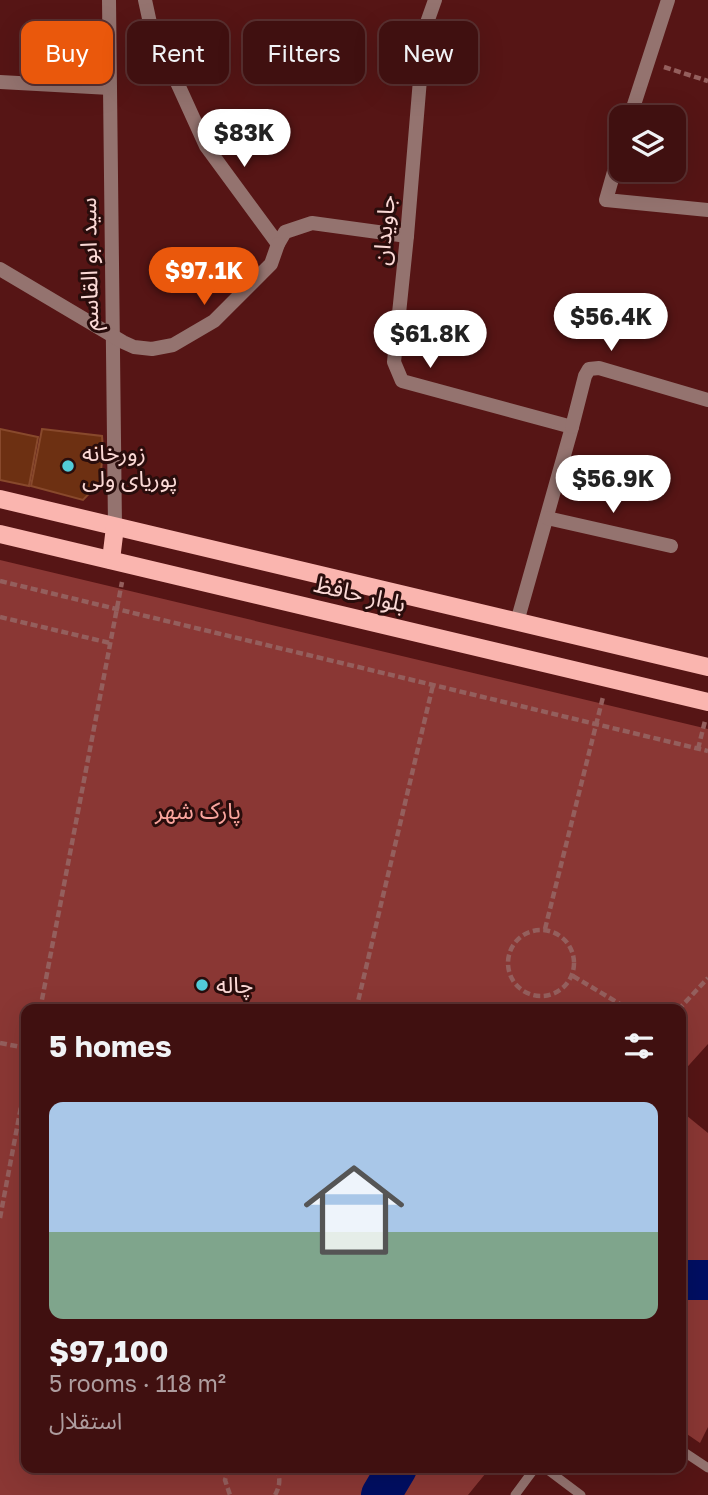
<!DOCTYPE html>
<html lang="en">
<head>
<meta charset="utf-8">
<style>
  body { margin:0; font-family:"Golos Text","Noto Sans Arabic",sans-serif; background:#471919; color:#f1f3f6; height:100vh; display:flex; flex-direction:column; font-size:26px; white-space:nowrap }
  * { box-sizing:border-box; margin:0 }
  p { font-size:23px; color:#ae9d9f }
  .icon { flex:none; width:38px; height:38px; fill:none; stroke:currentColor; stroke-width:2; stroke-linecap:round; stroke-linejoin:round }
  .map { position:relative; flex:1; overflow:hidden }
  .details { position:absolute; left:21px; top:1004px; width:665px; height:469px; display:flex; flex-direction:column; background:#401010; border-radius:14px; box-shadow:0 7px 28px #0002,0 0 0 2px #593030 }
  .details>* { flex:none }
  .banner { position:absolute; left:21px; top:21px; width:667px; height:63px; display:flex; gap:14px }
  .tools { position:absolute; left:609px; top:105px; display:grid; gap:14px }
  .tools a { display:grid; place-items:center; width:77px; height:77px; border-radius:14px; background:#401010; box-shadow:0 7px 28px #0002,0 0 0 2px #593030; font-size:35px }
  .price { position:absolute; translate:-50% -60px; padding:0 16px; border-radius:24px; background:#fff; color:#222; font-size:23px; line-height:46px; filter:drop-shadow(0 2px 4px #0008) }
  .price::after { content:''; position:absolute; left:50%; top:42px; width:21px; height:16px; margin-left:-10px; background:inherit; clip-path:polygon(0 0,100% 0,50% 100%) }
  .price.current { background:#ea580c; color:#fff }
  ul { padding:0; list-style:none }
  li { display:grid; align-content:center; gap:14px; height:371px; padding:0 28px }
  li span { display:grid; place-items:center; height:217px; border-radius:14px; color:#555 }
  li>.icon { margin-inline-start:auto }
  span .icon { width:126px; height:126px; fill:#fffc; stroke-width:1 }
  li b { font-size:30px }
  h2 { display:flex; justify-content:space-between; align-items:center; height:84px; padding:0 28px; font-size:30px }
  .chip { padding:0 24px; border-radius:14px; background:#401010; box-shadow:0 7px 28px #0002,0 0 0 2px #593030; font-size:24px; line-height:63px }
  .chip.current { background:#ea580c; color:#fff }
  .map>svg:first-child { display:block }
  .green { fill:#8a3734 }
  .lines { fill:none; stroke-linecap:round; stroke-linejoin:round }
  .river { stroke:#010e62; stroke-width:40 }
  .building { fill:#6d3012; stroke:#88492c; stroke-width:2 }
  .path { stroke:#945f5d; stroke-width:4.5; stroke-dasharray:7 3.5; stroke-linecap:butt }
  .lane { stroke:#94736f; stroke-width:9 }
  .street { stroke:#94736f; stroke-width:14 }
  .primary { stroke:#fab5af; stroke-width:18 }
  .poi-dot { fill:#52cbd8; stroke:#290d0c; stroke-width:2.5 }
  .labels { text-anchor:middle; stroke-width:6; stroke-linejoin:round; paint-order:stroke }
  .street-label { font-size:23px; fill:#fbd9d6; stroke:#290d0c }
  .poi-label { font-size:23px; fill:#fbd9d6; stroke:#290d0c; text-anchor:start }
  .park-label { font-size:23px; fill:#fba59e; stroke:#290d0c }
</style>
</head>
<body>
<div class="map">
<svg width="708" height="1495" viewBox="0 0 708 1495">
  <rect width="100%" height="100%" fill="#561515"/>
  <g class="green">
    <path d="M0,560L708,729V1044L681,1074V1010H26V1468H490L468,1495H0Z"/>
    <path d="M681,1111L708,1133V1427L700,1443L681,1430Z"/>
  </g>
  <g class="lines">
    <g class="river">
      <path d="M681,1280H708"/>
      <path d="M381,1495L397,1468"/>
    </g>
  </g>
  <g class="building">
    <path d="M0,429L38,437L29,486L0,480Z"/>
    <path d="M42,429L102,436L103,450L100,482L83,500L31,486Z"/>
  </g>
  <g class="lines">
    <g class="path">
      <path d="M664,67L708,81"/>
      <path d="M0,581L708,751"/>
      <path d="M0,617L110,643"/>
      <path d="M698,749L705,721"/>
      <path d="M545,929L603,697"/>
      <circle cx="541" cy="963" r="33"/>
      <path d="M573,976L630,1010"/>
      <path d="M40,1010L122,582"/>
      <path d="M356,1010L433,685"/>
      <path d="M678,1010L708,978"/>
      <path d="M0,1043L26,1048"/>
      <path d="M0,1218L26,1080"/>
      <path d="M229,1468L225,1480L230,1495"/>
      <path d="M275,1495C280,1486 281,1478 276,1468"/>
    </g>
    <g class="lane">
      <path d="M681,1450L708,1468"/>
      <path d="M545,1468L581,1495"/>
      <path d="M515,1495L535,1468"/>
    </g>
    <g class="street">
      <path d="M109,0L115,527"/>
      <path d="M145,0L150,23L206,146L278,244L285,232L312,223L407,236"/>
      <path d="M435,0L424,31L407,236L394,362L402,381L572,427L517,622"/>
      <path d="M0,82L110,88"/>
      <path d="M630,117L668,0"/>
      <path d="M621,147L606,200L708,210"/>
      <path d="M0,269L123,342L134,347L152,349L173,345L214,321L271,264L278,244"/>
      <path d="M572,427L585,376L589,369L599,368L708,400"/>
      <path d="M547,518L671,546"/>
    </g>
    <g class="primary">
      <path d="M0,499L708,667"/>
      <path d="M0,534L708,702"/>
      <path d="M111,560L115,527"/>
    </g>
  </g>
  <g class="poi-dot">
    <circle cx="68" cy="466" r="7"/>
    <circle cx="202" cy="985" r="7"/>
  </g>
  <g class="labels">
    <g class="street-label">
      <text transform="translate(384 230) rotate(-85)" y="8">جاویدان</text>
      <text transform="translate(89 264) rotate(-91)" y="8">سید ابو القاسم</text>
      <text transform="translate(360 594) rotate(13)" y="8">بلوار حافظ</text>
    </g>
    <g class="poi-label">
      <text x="82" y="461">زورخانه<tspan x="82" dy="26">پوریای ولی</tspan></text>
      <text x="216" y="993">چاله</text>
    </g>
    <g class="park-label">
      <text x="198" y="819">پارک شهر</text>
    </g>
  </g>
</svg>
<div class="tools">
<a><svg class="icon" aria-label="layers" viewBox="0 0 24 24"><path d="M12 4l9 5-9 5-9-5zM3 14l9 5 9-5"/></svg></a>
</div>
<b class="price" style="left:244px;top:169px">$83K</b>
<b class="price current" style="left:204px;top:307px">$97.1K</b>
<b class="price" style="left:611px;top:353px">$56.4K</b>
<b class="price" style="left:430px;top:370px">$61.8K</b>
<b class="price" style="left:613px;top:515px">$56.9K</b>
<div class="banner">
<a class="chip current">Buy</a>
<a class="chip">Rent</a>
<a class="chip">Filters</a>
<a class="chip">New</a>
</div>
<section class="details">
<h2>5 homes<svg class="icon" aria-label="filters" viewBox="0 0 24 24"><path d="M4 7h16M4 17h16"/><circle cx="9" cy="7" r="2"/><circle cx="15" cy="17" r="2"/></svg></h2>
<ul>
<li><span style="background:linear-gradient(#a9c7e8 60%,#7fa58c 0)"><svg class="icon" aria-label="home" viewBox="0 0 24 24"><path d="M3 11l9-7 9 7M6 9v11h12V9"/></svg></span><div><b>$97,100</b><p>5 rooms · 118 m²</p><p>استقلال</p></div></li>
</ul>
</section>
</div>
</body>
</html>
